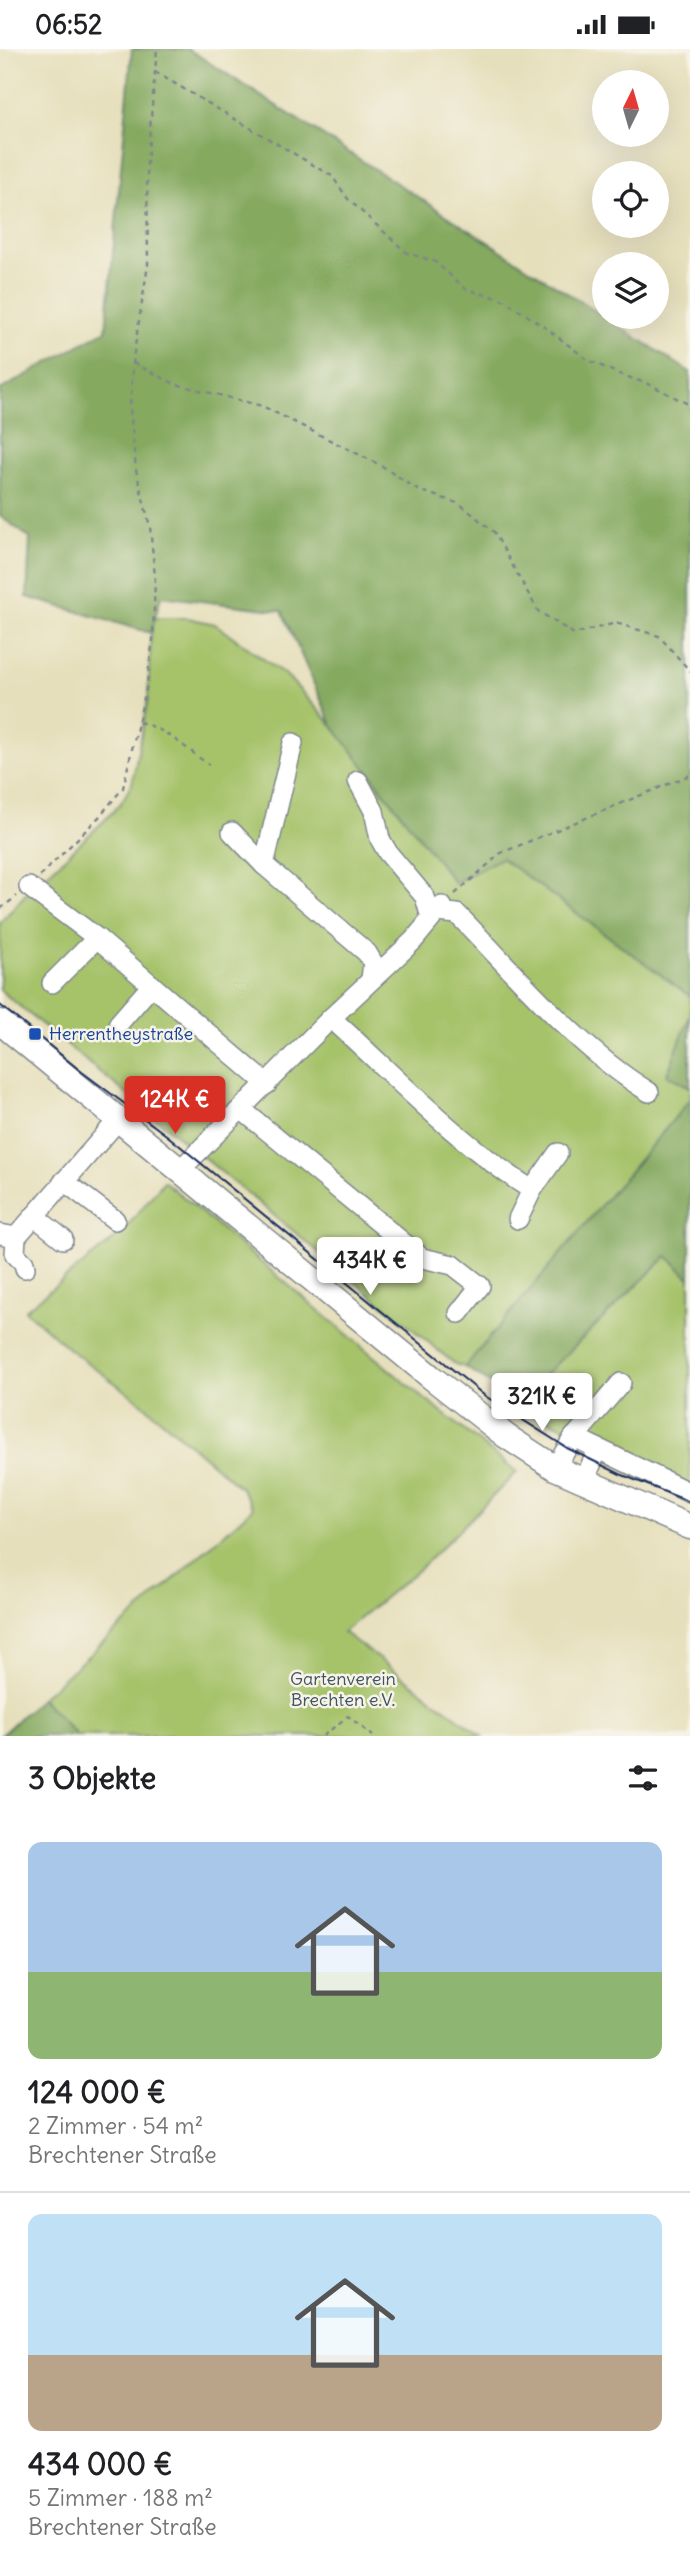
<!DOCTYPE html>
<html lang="de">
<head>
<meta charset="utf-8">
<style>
  body { margin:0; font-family:Delius,sans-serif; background:#f6f6f6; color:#202124; height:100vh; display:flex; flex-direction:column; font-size:26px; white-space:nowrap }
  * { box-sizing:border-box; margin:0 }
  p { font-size:23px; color:#757577 }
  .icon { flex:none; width:38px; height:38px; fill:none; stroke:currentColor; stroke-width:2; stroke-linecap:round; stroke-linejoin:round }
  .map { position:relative; height:1687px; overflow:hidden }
  .panel { display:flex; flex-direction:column; background:#fff; flex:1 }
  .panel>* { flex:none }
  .needle { width:46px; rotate:5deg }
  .tools { position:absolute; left:592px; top:21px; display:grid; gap:14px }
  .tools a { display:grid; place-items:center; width:77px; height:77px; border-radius:50%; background:#fff; box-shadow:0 7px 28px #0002; font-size:35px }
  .price { position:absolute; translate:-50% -60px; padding:0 16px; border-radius:7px; background:#fff; color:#222; font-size:23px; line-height:46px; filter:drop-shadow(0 2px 4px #0008) }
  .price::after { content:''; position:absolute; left:50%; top:42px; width:21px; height:16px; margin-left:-10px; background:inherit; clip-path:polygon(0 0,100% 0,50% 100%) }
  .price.active { background:#d93025; color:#fff }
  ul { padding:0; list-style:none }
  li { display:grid; align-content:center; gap:14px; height:371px; padding:0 28px }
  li+li { border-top:2px solid #e0e0e0 }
  li span { display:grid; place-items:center; height:217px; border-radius:14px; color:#555 }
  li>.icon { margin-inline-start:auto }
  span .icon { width:126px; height:126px; fill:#fffc; stroke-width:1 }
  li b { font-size:30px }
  h2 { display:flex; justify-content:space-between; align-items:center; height:84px; padding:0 28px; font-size:30px }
  .status { display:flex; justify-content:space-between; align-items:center; height:49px; padding:0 35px; background:#fff; direction:ltr }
  .status svg { height:19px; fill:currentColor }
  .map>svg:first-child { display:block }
  .green { fill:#a6c36a; stroke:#607964; stroke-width:2 }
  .forest { fill:#84a95e; stroke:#506c5e; stroke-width:2 }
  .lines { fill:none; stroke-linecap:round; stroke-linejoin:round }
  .minor-casing { stroke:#80878c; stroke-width:22 }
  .major-casing { stroke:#80878c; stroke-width:27 }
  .path { stroke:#80878c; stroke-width:2.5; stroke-dasharray:5 5; stroke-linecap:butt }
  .minor { stroke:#fff; stroke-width:19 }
  .major { stroke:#fff; stroke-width:24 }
  .tram { stroke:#1b2f5e; stroke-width:2 }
  .transit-dot { fill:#1a4fb4; stroke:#f7f3e8; stroke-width:2.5 }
  .labels { text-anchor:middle; stroke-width:5; stroke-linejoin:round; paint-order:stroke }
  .transit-label { font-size:18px; fill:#164399; stroke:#f7f3e8; text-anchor:start }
  .park-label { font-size:18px; fill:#3e5461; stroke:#f7f3e8 }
</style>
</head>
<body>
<div class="status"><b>06:52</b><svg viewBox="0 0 49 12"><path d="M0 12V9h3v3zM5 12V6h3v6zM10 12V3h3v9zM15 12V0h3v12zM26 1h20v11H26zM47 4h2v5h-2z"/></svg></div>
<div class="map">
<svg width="690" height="1687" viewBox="0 0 690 1687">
  <rect width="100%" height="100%" fill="#f7f3e8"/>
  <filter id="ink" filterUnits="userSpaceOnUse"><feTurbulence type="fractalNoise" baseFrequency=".0143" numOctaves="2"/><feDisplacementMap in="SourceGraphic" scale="14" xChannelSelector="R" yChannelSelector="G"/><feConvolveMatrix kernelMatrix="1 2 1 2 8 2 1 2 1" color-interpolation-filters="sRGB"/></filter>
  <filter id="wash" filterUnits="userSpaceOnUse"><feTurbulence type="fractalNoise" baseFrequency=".00686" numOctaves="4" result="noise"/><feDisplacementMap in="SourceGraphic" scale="28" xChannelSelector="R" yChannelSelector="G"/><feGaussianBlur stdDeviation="1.57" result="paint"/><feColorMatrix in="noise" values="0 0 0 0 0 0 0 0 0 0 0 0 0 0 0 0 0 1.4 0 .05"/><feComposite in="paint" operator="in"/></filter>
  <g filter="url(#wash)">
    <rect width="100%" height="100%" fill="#e6dfbb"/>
    <g class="green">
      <path d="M154,569H188L215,575L287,627L332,676L454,833L500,808L690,947V967L667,1025L690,1038V1051L465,1318L455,1315L0,941V874L24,847L106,770L121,754L132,735L148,650L151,584Z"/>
      <path d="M164,1132L421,1347L517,1423L425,1515L343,1583L482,1687H77L41,1649L253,1459L242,1440L138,1351L69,1300L25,1261L122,1184Z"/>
      <path d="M667,1207L690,1229V1441L622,1408L627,1397L596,1382L591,1392L527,1360L518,1352Z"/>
    </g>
    <g class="forest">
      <path d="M132,0H188L690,323V947L501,809L455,834L332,676L282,562L161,547L151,584L27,548L30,489L0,467V341L106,281Z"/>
      <path d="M690,967V1038L667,1026Z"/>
      <path d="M690,1051V1229L667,1207L518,1352L465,1318Z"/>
      <path d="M41,1649L77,1687H0Z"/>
    </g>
  </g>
  <g filter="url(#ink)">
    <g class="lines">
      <g class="minor-casing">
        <g id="minor">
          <path d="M358,732L374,762L380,790L388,804L425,848L431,869"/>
          <path d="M232,783L264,816L367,904L373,914L371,930"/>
          <path d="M264,816L293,694"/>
          <path d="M29,838L97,889L267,1035"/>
          <path d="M437,863L457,865C517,926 577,999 649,1043"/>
          <path d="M52,934L97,889"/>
          <path d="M331,969C396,1028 457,1094 532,1141L558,1104"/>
          <path d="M119,974L152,936"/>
          <path d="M241,1060L422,1209L453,1216L480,1237L459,1264"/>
          <path d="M180,1121L331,969L413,892L442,857"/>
          <path d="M64,1132L115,1171"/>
          <path d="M34,1167L63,1190"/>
          <path d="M518,1170L532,1141"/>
          <path d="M0,1185L16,1188L118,1071"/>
          <path d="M16,1188L15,1205L24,1214L25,1219"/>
          <path d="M574,1388L690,1444"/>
          <path d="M555,1419L572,1391L621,1334"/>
          <path d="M584,1432L598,1400"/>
        </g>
      </g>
      <g class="major-casing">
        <path id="major" d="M0,973L431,1328L506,1387L555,1419L690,1478"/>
      </g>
      <g class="path">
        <path d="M155,23L332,127L348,150L407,204L434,212L466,240L504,251L546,279L588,311L619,325L651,336L690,356"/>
        <path d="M133,314L175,335L262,357L382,417L418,441L460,455L494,483L538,562L574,585L616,574L659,587L690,622"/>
        <path d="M139,673C166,680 187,700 209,716"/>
        <path d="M40,827L99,768L123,739L146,640L153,591L155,527L150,478L136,421L130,359L134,303L148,216L147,114L157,0"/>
        <path d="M455,845L501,804L690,726"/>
        <path d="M0,860L17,847"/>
        <path d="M323,1687L348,1667L373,1687"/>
      </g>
      <use href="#minor" class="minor"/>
      <use href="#major" class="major"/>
      <path class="tram" d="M0,956L82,1023L169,1088L485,1347L567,1399L620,1425L690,1453"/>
    </g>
  </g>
  <rect class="transit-dot" x="28" y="978" width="14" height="14" rx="3.5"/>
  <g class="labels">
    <g class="transit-label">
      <text x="49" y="991">Herrentheystraße</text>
    </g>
    <g class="park-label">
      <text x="343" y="1636">Gartenverein<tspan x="343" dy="21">Brechten e.V.</tspan></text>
    </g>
  </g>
</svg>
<div class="tools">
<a><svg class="needle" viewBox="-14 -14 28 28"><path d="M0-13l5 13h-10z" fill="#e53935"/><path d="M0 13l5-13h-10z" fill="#757577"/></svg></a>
<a><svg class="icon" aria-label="locate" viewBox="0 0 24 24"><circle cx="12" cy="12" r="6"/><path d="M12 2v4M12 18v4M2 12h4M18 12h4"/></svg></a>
<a><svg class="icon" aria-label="layers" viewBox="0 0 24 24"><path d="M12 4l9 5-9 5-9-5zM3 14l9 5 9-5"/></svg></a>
</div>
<b class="price active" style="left:175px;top:1087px">124K €</b>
<b class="price" style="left:370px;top:1248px">434K €</b>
<b class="price" style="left:542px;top:1384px">321K €</b>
</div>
<section class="panel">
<h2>3 Objekte<svg class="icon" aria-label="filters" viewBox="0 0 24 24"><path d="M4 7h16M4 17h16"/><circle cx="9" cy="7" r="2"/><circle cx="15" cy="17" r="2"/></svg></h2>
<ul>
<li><span style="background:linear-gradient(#a9c7e8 60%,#8fb573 0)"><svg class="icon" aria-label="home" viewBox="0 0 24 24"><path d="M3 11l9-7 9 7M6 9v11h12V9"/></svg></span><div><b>124 000 €</b><p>2 Zimmer · 54 m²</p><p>Brechtener Straße</p></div></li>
<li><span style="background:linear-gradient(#bfe0f5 65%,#b9a48a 0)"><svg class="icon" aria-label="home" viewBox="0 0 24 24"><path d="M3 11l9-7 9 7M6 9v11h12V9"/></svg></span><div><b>434 000 €</b><p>5 Zimmer · 188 m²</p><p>Brechtener Straße</p></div></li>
</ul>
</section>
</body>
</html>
